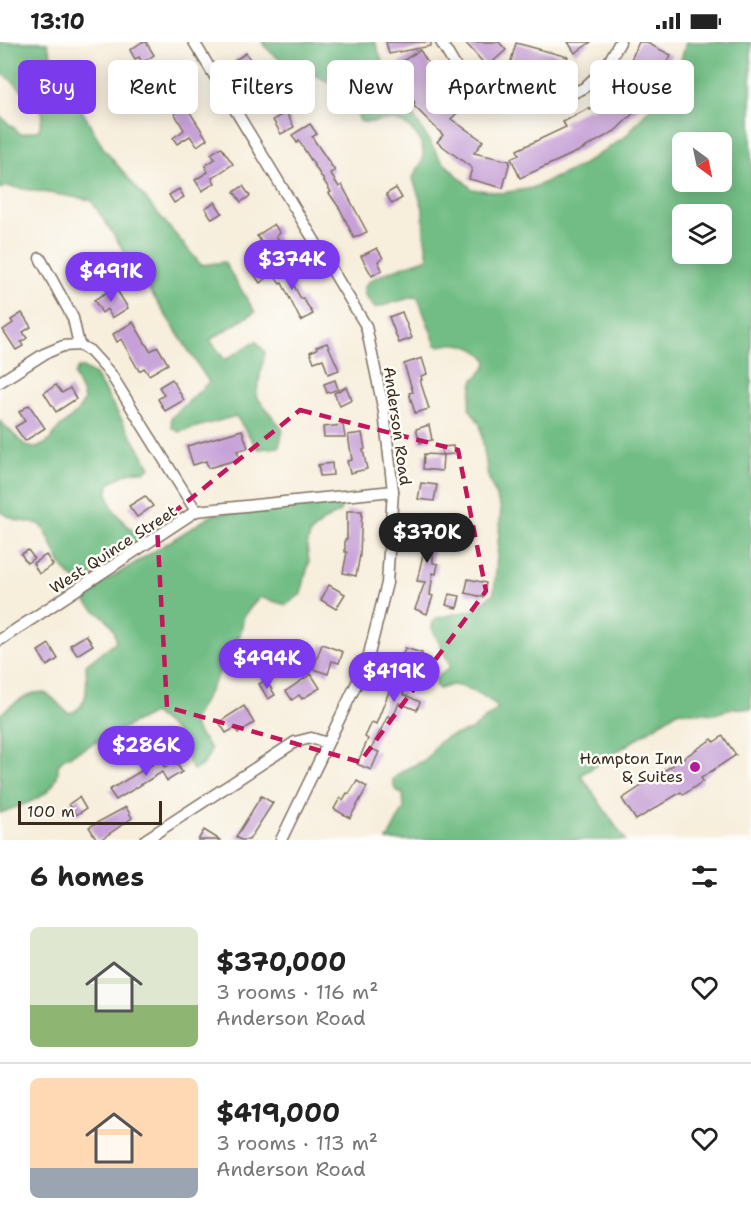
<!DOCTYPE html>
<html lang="en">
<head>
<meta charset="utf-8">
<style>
  body { margin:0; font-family:"Shantell Sans",sans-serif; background:#f6f6f6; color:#222; height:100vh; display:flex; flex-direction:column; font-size:22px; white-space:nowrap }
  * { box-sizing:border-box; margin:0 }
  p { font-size:20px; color:#767676 }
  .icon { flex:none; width:33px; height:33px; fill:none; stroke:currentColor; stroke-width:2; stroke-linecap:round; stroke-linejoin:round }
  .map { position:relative; height:798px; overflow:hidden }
  .details { display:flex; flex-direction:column; background:#fff; flex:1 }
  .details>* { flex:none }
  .banner { position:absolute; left:18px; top:18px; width:716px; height:54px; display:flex; gap:12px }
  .needle { width:39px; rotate:147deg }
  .buttons { position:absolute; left:672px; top:90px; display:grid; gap:12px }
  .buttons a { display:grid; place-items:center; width:60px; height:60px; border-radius:9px; background:#fff; box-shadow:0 3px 15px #0003; font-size:30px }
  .scale { position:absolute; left:18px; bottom:15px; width:144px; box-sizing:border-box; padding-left:6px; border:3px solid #3b2a1e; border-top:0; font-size:16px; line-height:21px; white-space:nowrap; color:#3b2a1e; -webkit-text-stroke:4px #fdfcf7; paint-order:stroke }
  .price { position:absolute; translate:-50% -51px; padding:0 14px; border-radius:21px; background:#7c3aed; color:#fff; font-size:20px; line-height:39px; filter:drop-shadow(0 2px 3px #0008) }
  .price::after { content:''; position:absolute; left:50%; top:36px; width:18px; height:14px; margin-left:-9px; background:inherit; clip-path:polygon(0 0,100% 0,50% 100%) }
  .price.current { background:#222; color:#fff }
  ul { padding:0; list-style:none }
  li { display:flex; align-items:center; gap:18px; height:150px; padding:0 30px }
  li+li { border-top:2px solid #e0e0e0 }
  li span { display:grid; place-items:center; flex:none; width:168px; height:120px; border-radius:9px; color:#555 }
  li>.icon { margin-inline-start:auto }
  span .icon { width:72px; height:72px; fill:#fffc; stroke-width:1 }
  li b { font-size:26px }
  h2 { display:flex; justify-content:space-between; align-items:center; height:72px; padding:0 30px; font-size:26px }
  .chip { padding:0 21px; border-radius:9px; background:#fff; box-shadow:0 3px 15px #0003; font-size:21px; line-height:54px }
  .chip.current { background:#7c3aed; color:#fff }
  .status { display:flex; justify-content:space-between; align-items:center; height:42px; padding:0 30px; background:#fff; direction:ltr }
  .status svg { height:16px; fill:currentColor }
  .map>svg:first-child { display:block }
  .forest { fill:#72bd85; stroke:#567452; stroke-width:1.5; fill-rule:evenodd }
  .building { fill:#c6a0d7 }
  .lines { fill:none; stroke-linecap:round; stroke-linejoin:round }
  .minor-casing { stroke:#7d6f60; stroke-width:13 }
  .minor { stroke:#fff; stroke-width:10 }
  .marked { fill:none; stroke:#c2185b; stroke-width:4.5; stroke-dasharray:12 8; stroke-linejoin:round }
  .poi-dot { fill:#b5179e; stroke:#fdfcf7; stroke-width:2 }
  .labels { text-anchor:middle; stroke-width:5; stroke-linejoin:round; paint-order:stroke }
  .street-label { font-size:16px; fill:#3b2a1e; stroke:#fdfcf7 }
  .poi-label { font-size:16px; fill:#3b2a1e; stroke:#fdfcf7; text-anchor:end }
</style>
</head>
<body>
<div class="status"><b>13:10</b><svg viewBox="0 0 49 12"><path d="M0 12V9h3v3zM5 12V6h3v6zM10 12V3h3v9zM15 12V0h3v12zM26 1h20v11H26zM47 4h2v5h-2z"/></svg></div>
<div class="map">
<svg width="751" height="798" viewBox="0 0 751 798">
  <rect width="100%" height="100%" fill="#fdfcf7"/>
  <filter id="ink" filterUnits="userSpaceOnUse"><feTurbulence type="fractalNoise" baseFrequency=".0167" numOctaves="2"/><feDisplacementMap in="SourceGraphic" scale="12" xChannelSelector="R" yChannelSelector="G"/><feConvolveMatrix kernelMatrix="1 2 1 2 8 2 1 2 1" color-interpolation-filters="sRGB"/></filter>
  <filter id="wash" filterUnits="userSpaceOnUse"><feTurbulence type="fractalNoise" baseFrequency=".008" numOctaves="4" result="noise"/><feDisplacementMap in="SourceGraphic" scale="24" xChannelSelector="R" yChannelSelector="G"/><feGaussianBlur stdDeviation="1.35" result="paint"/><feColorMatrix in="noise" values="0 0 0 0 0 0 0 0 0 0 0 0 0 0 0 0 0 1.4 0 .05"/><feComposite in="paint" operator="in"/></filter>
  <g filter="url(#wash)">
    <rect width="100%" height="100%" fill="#f7eedc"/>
    <g class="forest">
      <path d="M0,0H47L52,16L104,107L201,223L224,220L255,270L210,298L225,318L256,299L265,310L256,354L283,388L279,405L258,407L236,374L179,390L172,386L171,376L209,340L91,158L6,144L0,147V74L21,92L39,88L43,71L15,41L0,30Z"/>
      <path d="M262,0H375L387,32L441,118L472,147L502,151L532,146L579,125L625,95L654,61L678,29L686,0H751V667L733,666L715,672L679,669L581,733L625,798H387L404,766L403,752C394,749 394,746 393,737L404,728L427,717L438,701L447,695L471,688L498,667C492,656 466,645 454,643C449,643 444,645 439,647L435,643V637L449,626V622L432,586L433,580L437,576L474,568L494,551L501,467L488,434L480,382L469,366L473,339L486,325L487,319C483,308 462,300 450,302C443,303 442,305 436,303L418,256L413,255L375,266C371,261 362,253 364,246C366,234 417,221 428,216L424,191L423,166L413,137C414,128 422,125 423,116C425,97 407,77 388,78C377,78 371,83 360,79C356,71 354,60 348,54C324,29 282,30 262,0ZM722,100V140H682V100ZM722,172V212H682V172Z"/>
      <path d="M78,326H83L95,333L150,425L144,430C132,426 118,436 109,442C103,467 128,482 141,498L140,500L86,537L77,539C56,527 55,500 40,482L16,478L0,470V379L26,404L34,406L43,403L50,398L57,388L77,370L84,359L83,353L74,333Z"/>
      <path d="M326,462L338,463L341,466L340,470L325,478L310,492L307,504L309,520L301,552L286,563L259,555L244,574L240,593L193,679L196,688L211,707C208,717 203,725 193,728L174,688L153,671L63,717L58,724C60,754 23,763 0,771V672C11,664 32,645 47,652C52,654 63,667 68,671C90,668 87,640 86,623L116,599C114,569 83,571 85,552L214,472L261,469Z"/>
    </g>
    <g id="blocks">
      <g class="building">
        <path d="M142,0H146L154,13L142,21L139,15L135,17L130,8Z"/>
        <path d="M386,0H431V4L389,12Z"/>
        <path d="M465,0H499L506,8L487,25Z"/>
        <path d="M568,0H591L575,11Z"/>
        <path d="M639,0H645L671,13L654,46L625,31Z"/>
        <path d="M516,1L568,15L562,34L552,32L550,38L509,26Z"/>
        <path d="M420,8L439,39L432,43L459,69L451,77L483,99L474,111L510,119L503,146L469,137L472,126L437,100L443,93L413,63L415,61L393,25Z"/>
        <path d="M246,11L261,34L258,35L273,56L263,63L235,18Z"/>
        <path d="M165,31L207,97L197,104L190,94L177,102L173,96L184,88L155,37Z"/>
        <path d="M623,34L647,58L615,89L579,109L520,136L511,116L519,113L517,108L566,85L563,80L589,66L590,68L615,44L614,43Z"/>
        <path d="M294,56L300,65L290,71L285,62Z"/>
        <path d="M286,70L294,85L281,92L273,78Z"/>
        <path d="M310,82L317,92L312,95L335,129L330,131L339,145L342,143L367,190L354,196L340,167L329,151L331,150L299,99L297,101L292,93Z"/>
        <path d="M221,105L233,122L212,136L215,141L202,149L195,138L208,130L205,124L215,117L211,112Z"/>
        <path d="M243,144L250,154L241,160L234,150Z"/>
        <path d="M396,146L402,156L392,162L386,152Z"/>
        <path d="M179,147L184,155L174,161L169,153Z"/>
        <path d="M215,160L222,171L212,177L205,166Z"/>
        <path d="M274,182L280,191L276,194L281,201L268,210L257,194Z"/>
        <path d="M377,206L383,216L378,219L382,228L372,234L361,214Z"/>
        <path d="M103,214L115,230L103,238L100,233L95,237L85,222L92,217L94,220Z"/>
        <path d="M283,220L292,235L290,236L301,257L303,256L313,272L301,279L282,241L280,242L271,228Z"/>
        <path d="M264,226L269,234L260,241L254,232Z"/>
        <path d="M115,245L128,266L112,276L107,267L102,271L94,258Z"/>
        <path d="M402,270L412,296L399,301L389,275Z"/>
        <path d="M22,271L31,285L23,290L27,296L21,300L23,304L16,308L3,288L13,281L11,278Z"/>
        <path d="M133,280L150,309L158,305L168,322L149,333L144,326L139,329L121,297L117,300L113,292Z"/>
        <path d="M327,301L339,328L328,332L323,317L314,320L310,310L317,307L316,305Z"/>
        <path d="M422,316L427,332L421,334L422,338H420L429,367L415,371L409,351L413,350L404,322Z"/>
        <path d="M172,337L184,358L165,369L158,357L164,353L159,345Z"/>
        <path d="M335,338L338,347L327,351L324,342Z"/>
        <path d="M56,343L62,351L70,346L76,357L56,370L44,351Z"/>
        <path d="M346,345L352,358L340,364L334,351Z"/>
        <path d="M29,363L45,386L25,399L15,385L25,379L19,370Z"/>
        <path d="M343,383L345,395H324L323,385Z"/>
        <path d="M429,383L432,398L420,401L416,387Z"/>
        <path d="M242,388L248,406L237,409L240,417L208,426L206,419L193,423L187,404Z"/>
        <path d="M362,391L365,407L363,408L367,427L350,431L347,419L352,418L348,393Z"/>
        <path d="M453,404L454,412L442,413V405Z"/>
        <path d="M424,412L443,413L442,429L423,427Z"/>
        <path d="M332,421L333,433L320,434L318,423Z"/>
        <path d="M421,441L437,443L434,459L418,457Z"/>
        <path d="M145,454L153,464L137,475L129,464Z"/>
        <path d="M347,469H362L360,513L356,534L343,531L347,510H345V497H347Z"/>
        <path d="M422,473L433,474V521L438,522L436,532L433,531L430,553L433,554L427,572L415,567L425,540L417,539L424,508H421Z"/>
        <path d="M28,508L34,516L27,521L21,512Z"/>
        <path d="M46,513L53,523L39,532L33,521Z"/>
        <path d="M468,537L486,541L483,555L465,551Z"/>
        <path d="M329,543L345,552L336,567L321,558Z"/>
        <path d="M449,552L460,554L457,566L446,563Z"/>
        <path d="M86,593L93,603L77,613L70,603Z"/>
        <path d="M49,602L58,617L47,624L38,609Z"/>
        <path d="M322,602L343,610L339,621L332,619L328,632L313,627Z"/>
        <path d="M405,606L422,611L417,627L426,632L422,641L409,635L403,652L420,660L417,668L399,661L393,676L388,674L371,707L379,710L371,728L357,722L368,697L365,695L372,680L376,682L397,630Z"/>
        <path d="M311,632L320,646L302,657L299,653L292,658L286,649Z"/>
        <path d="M266,638L275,653L268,657L259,642Z"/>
        <path d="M244,664L254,681L238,691L235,686L226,691L219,680Z"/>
        <path d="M723,694L736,713L701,736L703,739L683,753L681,750L636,778L622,757L712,697L714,700Z"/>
        <path d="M157,713L165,726L175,719L182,730L167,739L162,730L116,758L109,748L153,722L150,717Z"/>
        <path d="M357,739L367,745L350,776L334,767L340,756L343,758L347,751L349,752Z"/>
        <path d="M261,754L273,761L249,798H241L236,795Z"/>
        <path d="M79,755L86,767L76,773L69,762Z"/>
        <path d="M126,765L132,776L100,798H97L89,785Z"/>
        <path d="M204,788L220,798H198Z"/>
      </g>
    </g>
  </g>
  <g filter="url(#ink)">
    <use href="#blocks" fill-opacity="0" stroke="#7d6f60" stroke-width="1.5"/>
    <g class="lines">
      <g class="minor-casing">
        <g id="minor">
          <path d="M194,0L366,284L384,370L393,449L387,541L367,620L281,798"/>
          <path d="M441,0L457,27L478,40L539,58H558L584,46L606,25L620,0"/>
          <path d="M40,216L73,276L79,303"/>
          <path d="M0,340L44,312L63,304L79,303L90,309L110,331L196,469"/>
          <path d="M0,598L196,469L393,449"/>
          <path d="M145,798L295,700L311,696L327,701"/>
        </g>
      </g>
      <use href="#minor" class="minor"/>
    </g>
  </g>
  <path class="marked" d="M300,368L458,408L486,549L360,720L167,665L157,484Z"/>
  <circle class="poi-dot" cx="695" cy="725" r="6"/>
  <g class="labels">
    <g class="street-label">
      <text transform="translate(398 384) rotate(82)" y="6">Anderson Road</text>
      <text transform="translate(113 507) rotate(-33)" y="6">West Quince Street</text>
    </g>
    <g class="poi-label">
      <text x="683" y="722">Hampton Inn<tspan x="683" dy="18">&amp; Suites</tspan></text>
    </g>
  </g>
</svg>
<div class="buttons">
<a><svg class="needle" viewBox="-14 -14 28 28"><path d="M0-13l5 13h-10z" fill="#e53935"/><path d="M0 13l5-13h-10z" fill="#767676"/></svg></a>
<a><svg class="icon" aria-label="layers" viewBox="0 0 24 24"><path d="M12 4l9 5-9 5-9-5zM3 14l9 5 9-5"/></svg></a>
</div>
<div class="scale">100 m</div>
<b class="price" style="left:292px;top:249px">$374K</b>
<b class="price" style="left:111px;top:261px">$491K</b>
<b class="price current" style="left:427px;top:522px">$370K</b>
<b class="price" style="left:267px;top:648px">$494K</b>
<b class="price" style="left:394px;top:661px">$419K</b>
<b class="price" style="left:146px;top:735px">$286K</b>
<div class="banner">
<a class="chip current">Buy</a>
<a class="chip">Rent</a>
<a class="chip">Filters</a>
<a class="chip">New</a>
<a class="chip">Apartment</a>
<a class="chip">House</a>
</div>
</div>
<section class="details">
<h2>6 homes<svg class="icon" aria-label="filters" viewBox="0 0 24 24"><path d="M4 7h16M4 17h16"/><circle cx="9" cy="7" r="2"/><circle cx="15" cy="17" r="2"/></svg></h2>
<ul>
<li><span style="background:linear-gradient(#dfe7d0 65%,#8fb573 0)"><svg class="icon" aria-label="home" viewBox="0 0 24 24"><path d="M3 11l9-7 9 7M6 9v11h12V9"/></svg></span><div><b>$370,000</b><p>3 rooms · 116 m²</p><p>Anderson Road</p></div><svg class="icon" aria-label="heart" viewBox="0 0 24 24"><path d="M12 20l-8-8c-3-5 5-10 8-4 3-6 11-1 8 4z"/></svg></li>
<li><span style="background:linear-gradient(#ffd9b3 75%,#9aa5b1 0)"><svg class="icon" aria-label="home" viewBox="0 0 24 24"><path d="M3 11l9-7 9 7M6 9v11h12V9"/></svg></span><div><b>$419,000</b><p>3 rooms · 113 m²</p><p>Anderson Road</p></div><svg class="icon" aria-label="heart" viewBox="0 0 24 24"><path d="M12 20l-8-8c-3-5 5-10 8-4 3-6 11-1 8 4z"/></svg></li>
</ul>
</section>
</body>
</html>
